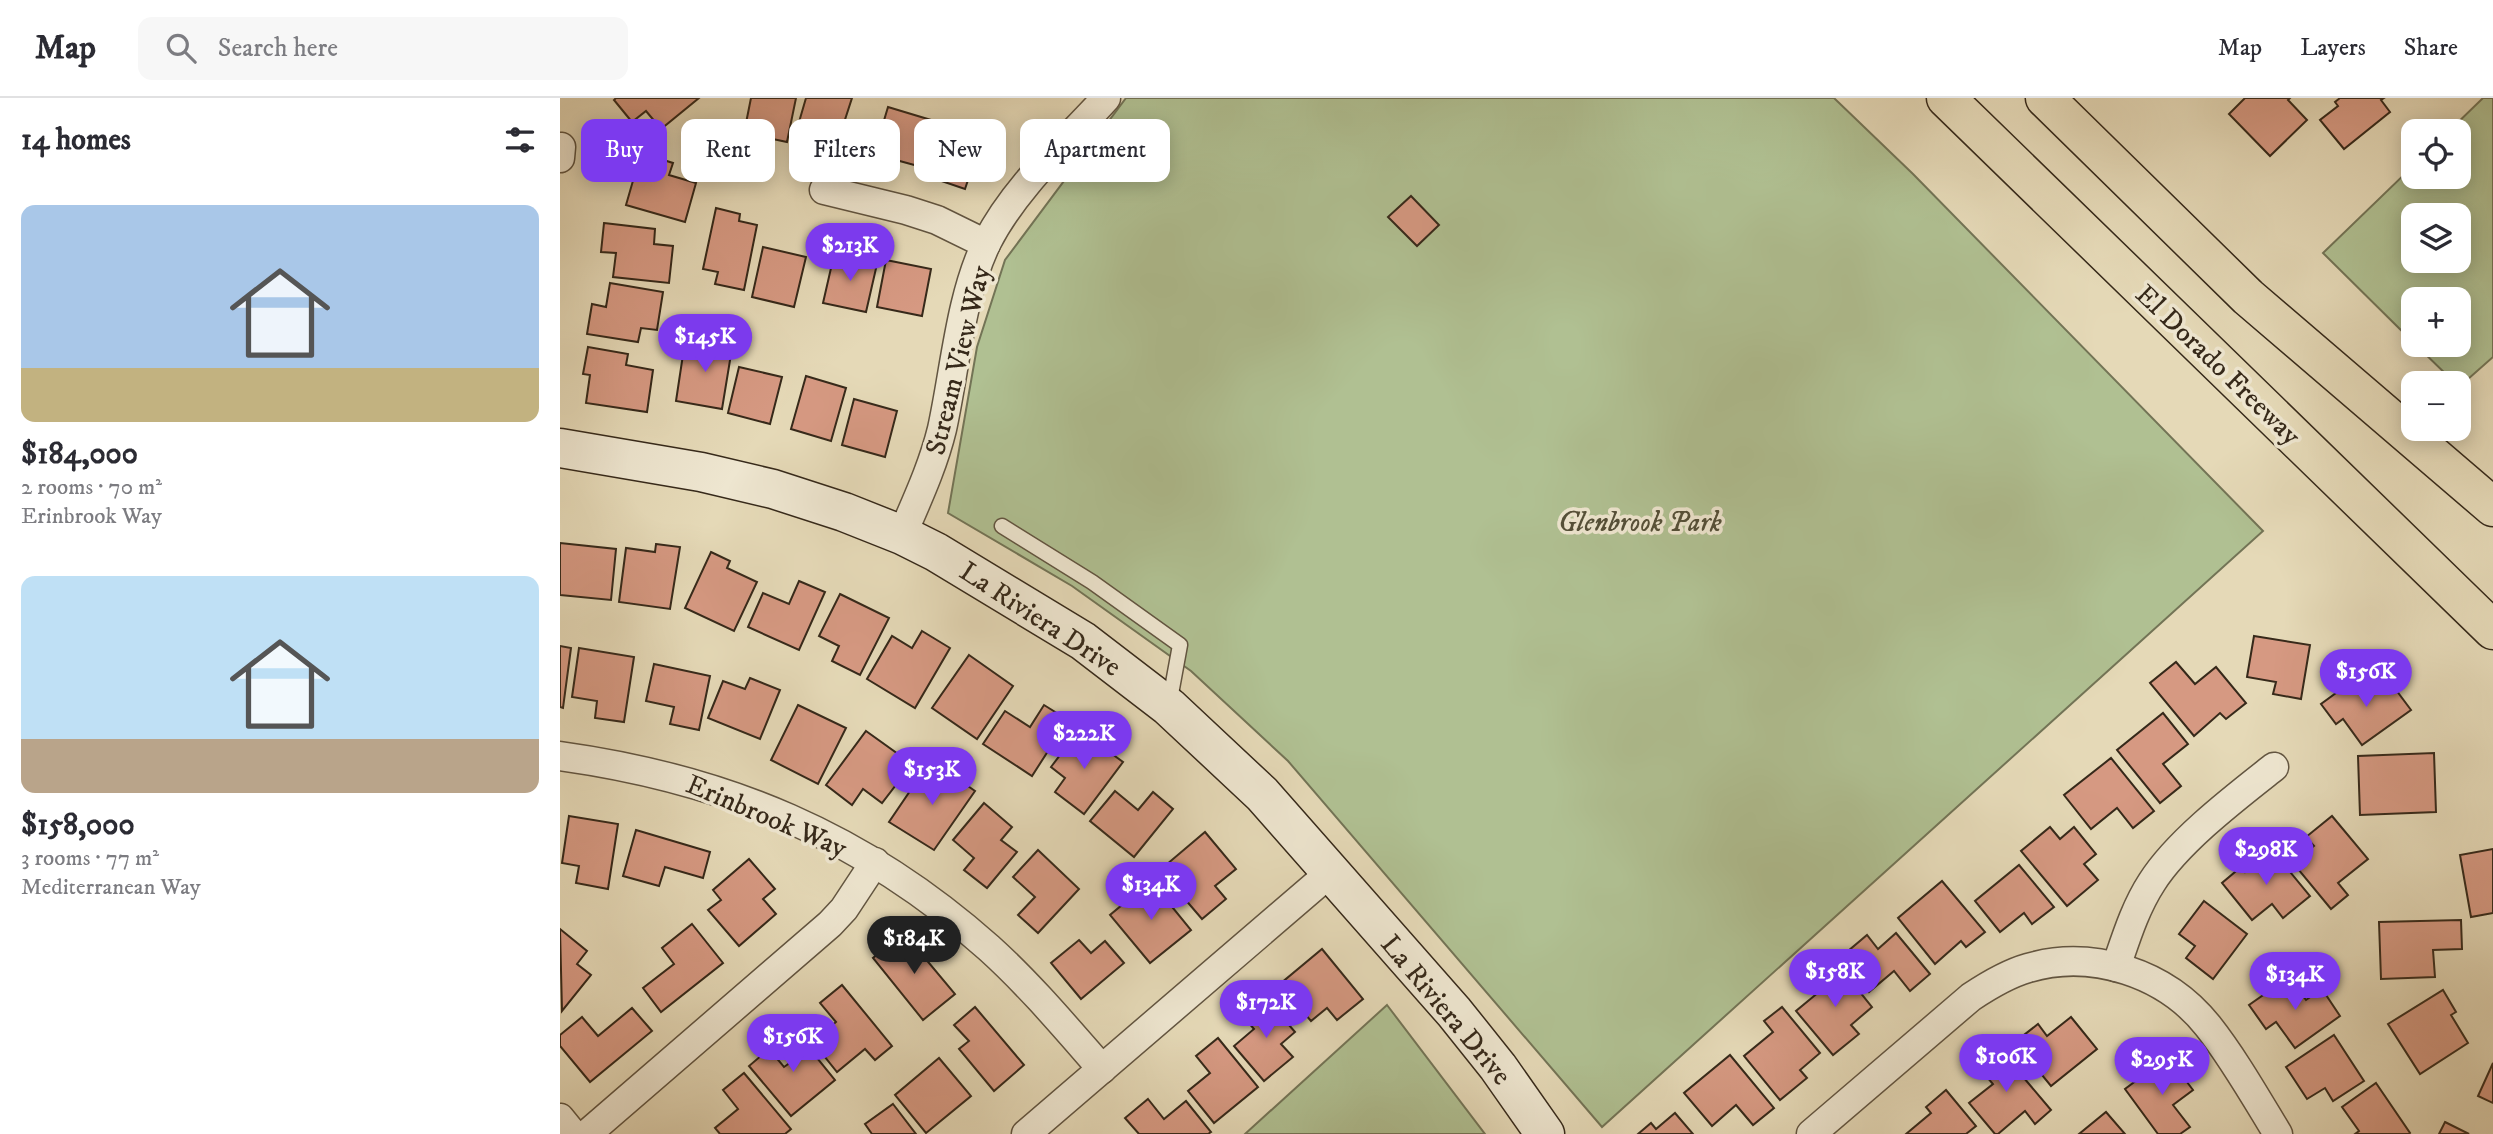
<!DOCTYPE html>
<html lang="en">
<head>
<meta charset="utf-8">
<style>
  body { margin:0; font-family:"IM FELL DW Pica",serif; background:#f7f7f7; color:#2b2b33; height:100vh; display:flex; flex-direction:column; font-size:26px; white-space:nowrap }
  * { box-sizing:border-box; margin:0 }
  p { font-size:23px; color:#7c7c81 }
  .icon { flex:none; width:38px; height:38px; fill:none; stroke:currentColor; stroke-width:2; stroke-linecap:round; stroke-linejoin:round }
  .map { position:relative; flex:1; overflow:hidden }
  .panel { display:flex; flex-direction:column; background:#fff; width:560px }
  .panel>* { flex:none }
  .guide { position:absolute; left:21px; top:21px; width:665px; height:63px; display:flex; gap:14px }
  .controls { position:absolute; left:1841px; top:21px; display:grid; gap:14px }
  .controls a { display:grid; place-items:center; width:70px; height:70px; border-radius:14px; background:#fff; box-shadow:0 4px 18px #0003; font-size:35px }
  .price { position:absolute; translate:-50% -60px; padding:0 16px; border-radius:24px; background:#7c3aed; color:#fff; font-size:23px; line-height:46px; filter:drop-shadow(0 2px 4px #0008) }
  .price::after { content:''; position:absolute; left:50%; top:42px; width:21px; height:16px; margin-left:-10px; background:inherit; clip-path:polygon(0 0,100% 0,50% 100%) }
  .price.active { background:#222; color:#fff }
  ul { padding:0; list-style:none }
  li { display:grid; align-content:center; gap:14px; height:371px; padding:0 21px }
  li span { display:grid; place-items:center; height:217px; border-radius:14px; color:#555 }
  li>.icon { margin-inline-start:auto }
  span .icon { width:126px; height:126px; fill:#fffc; stroke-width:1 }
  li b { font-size:30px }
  h2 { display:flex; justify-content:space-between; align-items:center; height:84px; padding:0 21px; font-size:30px }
  .chip { padding:0 24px; border-radius:14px; background:#fff; box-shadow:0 4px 18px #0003; font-size:24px; line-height:63px }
  .chip.active { background:#7c3aed; color:#fff }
  header { display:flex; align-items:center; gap:42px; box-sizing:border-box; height:98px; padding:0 35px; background:#fff; border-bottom:2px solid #e1e1e2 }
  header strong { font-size:33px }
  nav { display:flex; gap:38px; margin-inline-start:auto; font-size:24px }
  .search { width:490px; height:63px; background:#f7f7f7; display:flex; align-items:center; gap:18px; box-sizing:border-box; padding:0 24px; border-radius:14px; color:#7c7c81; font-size:26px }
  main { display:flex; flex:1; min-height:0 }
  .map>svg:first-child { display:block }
  .green { fill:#b0c092; stroke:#737456; stroke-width:2; fill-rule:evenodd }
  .building { fill:#d69982; stroke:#36291a; stroke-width:2 }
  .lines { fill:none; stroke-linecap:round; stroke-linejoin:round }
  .lane-casing { stroke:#625541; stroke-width:17 }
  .street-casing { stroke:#625541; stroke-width:31 }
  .secondary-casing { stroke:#36291a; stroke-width:41 }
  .highway-casing { stroke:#36291a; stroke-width:41 }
  .lane { stroke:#eee6d0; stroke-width:14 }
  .street { stroke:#eee6d0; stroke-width:28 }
  .secondary { stroke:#eee6d0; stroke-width:38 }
  .highway { stroke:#e5d9b7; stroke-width:38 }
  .labels { text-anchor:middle; stroke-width:7; stroke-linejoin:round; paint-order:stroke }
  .street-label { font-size:28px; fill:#36291a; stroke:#eee6d0 }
  .park-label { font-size:28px; font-style:italic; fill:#544f38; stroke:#eee6d0 }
</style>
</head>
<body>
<header>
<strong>Map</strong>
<div class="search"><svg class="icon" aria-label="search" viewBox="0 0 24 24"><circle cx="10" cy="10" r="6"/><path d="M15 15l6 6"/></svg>Search here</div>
<nav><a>Map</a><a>Layers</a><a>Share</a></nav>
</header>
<main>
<section class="panel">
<h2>14 homes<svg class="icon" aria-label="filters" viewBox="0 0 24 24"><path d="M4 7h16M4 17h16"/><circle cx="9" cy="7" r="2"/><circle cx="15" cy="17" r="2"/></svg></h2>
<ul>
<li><span style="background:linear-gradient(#a9c7e8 75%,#c2b280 0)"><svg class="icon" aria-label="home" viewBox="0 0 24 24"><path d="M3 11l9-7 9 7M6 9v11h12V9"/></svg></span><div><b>$184,000</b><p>2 rooms · 70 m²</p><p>Erinbrook Way</p></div></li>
<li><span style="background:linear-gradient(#bfe0f5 75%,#b9a48a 0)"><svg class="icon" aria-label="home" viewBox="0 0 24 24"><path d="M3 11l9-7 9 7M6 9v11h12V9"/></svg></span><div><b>$158,000</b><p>3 rooms · 77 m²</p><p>Mediterranean Way</p></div></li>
</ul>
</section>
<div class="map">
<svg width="1933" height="1036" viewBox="0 0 1933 1036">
  <rect width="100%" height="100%" fill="#e5d9b7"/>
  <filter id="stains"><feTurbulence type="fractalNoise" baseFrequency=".00286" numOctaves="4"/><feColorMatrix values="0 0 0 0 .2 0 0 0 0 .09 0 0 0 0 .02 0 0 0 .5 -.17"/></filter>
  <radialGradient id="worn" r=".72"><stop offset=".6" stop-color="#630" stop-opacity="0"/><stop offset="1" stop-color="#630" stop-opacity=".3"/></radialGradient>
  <g class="green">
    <path d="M566,0H1274L1353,76L1703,433L1042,1029L728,663L631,573L512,488L388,415L417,249L445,162Z"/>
    <path d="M1923,0H1933V259L1899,289V285H1895L1856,247H1899V201H1853V244L1763,155L1853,68V79H1899V33H1889ZM1853,117H1899V163H1853Z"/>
    <path d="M827,907L925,1036H685Z"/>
  </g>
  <g class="building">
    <path d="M56,0H139L101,31L86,13L72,24L54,2Z"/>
    <path d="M191,0H236L227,44L184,35Z"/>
    <path d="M246,0H292L280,37L239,24Z"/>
    <path d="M1685,0H1730L1728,2L1747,22L1710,58L1669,16Z"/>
    <path d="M1780,0H1824L1821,2L1830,14L1784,51L1760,22L1778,8L1775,4Z"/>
    <path d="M328,9L371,22L358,68L314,56Z"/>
    <path d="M380,29L421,43L405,91L364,77Z"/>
    <path d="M81,55L113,65L109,77L136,85L125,124L66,107Z"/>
    <path d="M851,98L879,127L857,148L828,119Z"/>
    <path d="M156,110L180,116L179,123L197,127L184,192L155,186L158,174L143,171Z"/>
    <path d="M44,125L95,131L94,146L113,148L109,185L53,179L56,155L41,154Z"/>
    <path d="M203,149L246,159L234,209L192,199Z"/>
    <path d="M274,157L317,166L306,214L263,205Z"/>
    <path d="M326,162L371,171L362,218L317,209Z"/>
    <path d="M50,185L103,194L97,232L81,230L78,244L27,236L32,206L46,209Z"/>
    <path d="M144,240L173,244L162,311L116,303L124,250L142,253Z"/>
    <path d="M28,249L68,256L66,267L93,272L87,314L26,305L30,277L23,276Z"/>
    <path d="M179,269L222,279L210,326L168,315Z"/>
    <path d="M246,278L286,290L271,343L231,331Z"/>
    <path d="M294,301L337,313L325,359L282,347Z"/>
    <path d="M0,445L56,451L51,502L0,497Z"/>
    <path d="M96,446L120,449L110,511L59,504L66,450L95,454Z"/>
    <path d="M151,454L170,463L167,470L197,484L174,533L125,510Z"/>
    <path d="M239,483L265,494L239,552L188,529L203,495L229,506Z"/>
    <path d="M280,496L329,520L300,577L272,563L279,548L259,538Z"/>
    <path d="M362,533L390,550L355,610L307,581L332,538L352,550Z"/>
    <path d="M1694,538L1750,547L1741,601L1713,596L1716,584L1687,579Z"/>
    <path d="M0,548L11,550L3,610L0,609Z"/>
    <path d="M19,550L74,559L64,624L35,620L37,603L12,599Z"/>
    <path d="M409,557L453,588L417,641L372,610Z"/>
    <path d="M1616,564L1635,586L1656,569L1686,605L1666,621L1660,615L1634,638L1590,585Z"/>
    <path d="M94,566L150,578L139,632L110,626L114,609L86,603Z"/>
    <path d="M1798,579L1812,597L1830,584L1851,612L1802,647L1783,621L1776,626L1761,606Z"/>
    <path d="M190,580L220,592L200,641L148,620L163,583L185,591Z"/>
    <path d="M238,607L286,630L258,686L211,662Z"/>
    <path d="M484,607L508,622L472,678L423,646L445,613L470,629Z"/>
    <path d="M1603,615L1628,646L1603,666L1621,688L1600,705L1557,652Z"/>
    <path d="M519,632L563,664L524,716L495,694L505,680L491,669Z"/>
    <path d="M306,633L352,666L322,705L303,691L292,707L266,687Z"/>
    <path d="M1874,655L1876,714L1800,717L1798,658Z"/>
    <path d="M1551,660L1594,713L1573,730L1557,710L1531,731L1504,697Z"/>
    <path d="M382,670L415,693L374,752L329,724L365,671L376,679Z"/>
    <path d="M555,693L578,712L593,694L613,711L574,759L530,723Z"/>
    <path d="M424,705L452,729L441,742L457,754L427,790L404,772L414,760L393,742Z"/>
    <path d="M9,718L58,726L48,791L16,785L19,768L2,765Z"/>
    <path d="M1772,718L1808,761L1778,785L1788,797L1771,811L1733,765L1754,748L1746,739Z"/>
    <path d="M1490,729L1500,741L1514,729L1536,756L1524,766L1538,782L1507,808L1461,753Z"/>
    <path d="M76,732L150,754L143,780L105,769L99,788L63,778Z"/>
    <path d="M645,734L676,771L655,788L666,801L642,821L600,772Z"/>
    <path d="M1933,751V815L1911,819L1900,757Z"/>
    <path d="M478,752L519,791L478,835L458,817L475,799L453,779Z"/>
    <path d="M1712,752L1750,798L1723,820L1712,806L1692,822L1662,785L1681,769L1685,774Z"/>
    <path d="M189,761L215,791L203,801L216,816L179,848L148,812L161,802L153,792Z"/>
    <path d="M1459,767L1494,809L1472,826L1464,815L1440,834L1415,803Z"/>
    <path d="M591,783L631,832L590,865L550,817Z"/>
    <path d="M1382,783L1425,834L1406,849L1401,843L1375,866L1338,820Z"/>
    <path d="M1644,803L1687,836L1653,881L1626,860L1635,848L1619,836Z"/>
    <path d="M1901,822L1902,851L1873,852L1875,879L1821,881L1819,824Z"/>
    <path d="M132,826L163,865L101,914L83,890L114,866L102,850Z"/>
    <path d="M0,831L27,853L17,866L31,877L2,913Z"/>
    <path d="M344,835L395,896L363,922L313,860Z"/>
    <path d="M1336,835L1370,876L1350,893L1334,873L1309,894L1281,859L1307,837L1318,851Z"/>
    <path d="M519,842L531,855L545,843L564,865L521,901L491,865Z"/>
    <path d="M762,851L803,901L777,922L767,910L751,923L720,886Z"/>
    <path d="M1275,863L1312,909L1291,927L1299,936L1273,957L1236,913L1265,889L1256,879Z"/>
    <path d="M1729,879L1746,902L1762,891L1780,918L1735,950L1716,924L1706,931L1689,907Z"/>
    <path d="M282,887L332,948L315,962L305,951L277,974L253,944L276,924L260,905Z"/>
    <path d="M1883,892L1896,914L1891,917L1908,945L1860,976L1828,926Z"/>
    <path d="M705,899L735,934L721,946L733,959L704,983L674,948L694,931L683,918Z"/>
    <path d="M415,909L464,967L434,993L399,951L409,943L394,927Z"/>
    <path d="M1222,909L1260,955L1240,972L1247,980L1220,1002L1184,958L1213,934L1204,923Z"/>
    <path d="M72,910L92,933L30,984L0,948V937L22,919L38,938Z"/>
    <path d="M1511,919L1537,951L1491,988L1455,944L1478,926L1487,938Z"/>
    <path d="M236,934L275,982L231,1018L189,968L209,951L224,969L231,964L218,949Z"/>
    <path d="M1774,937L1804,983L1773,1003L1765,990L1747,1001L1726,969Z"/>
    <path d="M658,940L698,989L654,1025L628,993L650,975L636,958Z"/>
    <path d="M1436,947L1491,1012L1475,1026L1465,1013L1438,1036H1435L1409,1005L1433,986L1415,965Z"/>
    <path d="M1170,957L1214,1010L1193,1027L1176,1007L1152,1028L1124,995Z"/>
    <path d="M1608,959L1633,992L1613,1007L1630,1029L1620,1036H1598L1565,991Z"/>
    <path d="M379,960L411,998L366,1035L335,997Z"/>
    <path d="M1933,965V1005L1918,998Z"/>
    <path d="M184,975L231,1031L225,1036H160L155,1030L178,1011L163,992Z"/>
    <path d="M1816,985L1850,1035L1849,1036H1795L1799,1033L1782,1009Z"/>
    <path d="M1386,992L1416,1028L1406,1036H1346L1371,1015L1366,1009Z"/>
    <path d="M588,1001L604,1021L626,1003L651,1034L648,1036H579L565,1020Z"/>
    <path d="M333,1006L356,1036H312L305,1026Z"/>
    <path d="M1546,1014L1565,1036H1519Z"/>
    <path d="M1115,1015L1133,1036H1078L1091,1025L1096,1031Z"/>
    <path d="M1885,1024L1909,1036H1879Z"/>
  </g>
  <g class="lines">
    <g class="lane-casing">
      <path id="lane" d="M442,428L532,484L620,547L609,607"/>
    </g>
    <g class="street-casing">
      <g id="street">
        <path d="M0,60L1,49"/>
        <path d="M264,92L346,112L377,122L426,146"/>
        <path d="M342,437C357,402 373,368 382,331C395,272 400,199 427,144C455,89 505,45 546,0"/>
        <path d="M0,658C166,681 303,738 429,850C470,887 506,930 542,971"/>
        <path d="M1556,869C1566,840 1575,810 1592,784C1618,743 1676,699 1714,669"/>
        <path d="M0,1020L13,1036"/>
        <path d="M27,1036L270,826L284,811L315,764"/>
        <path d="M466,1036L771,774"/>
        <path d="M1251,1036L1411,899C1429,887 1447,876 1468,870C1532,851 1606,875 1648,928C1674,961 1696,1000 1718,1036"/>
      </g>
    </g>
    <g class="secondary-casing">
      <path id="secondary" d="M0,350L141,374L213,391L284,414L342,437L376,454L523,543L609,609L702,696L894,914L938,969L985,1036"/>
    </g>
    <g class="highway-casing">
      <g id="highway">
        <path d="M1386,0L1933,532"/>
        <path d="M1485,0L1688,199L1933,409"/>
      </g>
    </g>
    <use href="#lane" class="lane"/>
    <use href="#street" class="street"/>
    <use href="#secondary" class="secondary"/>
    <use href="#highway" class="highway"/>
  </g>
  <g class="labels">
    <g class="street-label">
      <text transform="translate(397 262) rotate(-76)" y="10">Stream View Way</text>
      <text transform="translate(1659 266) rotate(44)" y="10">El Dorado Freeway</text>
      <text transform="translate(481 520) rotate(33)" y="10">La Riviera Drive</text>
      <text transform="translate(207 717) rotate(23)" y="10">Erinbrook Way</text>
      <text transform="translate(887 911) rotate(50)" y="10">La Riviera Drive</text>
    </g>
    <g class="park-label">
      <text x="1080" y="433">Glenbrook Park</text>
    </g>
  </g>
  <rect width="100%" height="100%" filter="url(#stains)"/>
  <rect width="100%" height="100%" fill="url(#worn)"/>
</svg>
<div class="controls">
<a><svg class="icon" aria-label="locate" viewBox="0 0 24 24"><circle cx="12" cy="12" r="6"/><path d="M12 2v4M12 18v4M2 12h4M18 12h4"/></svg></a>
<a><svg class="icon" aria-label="layers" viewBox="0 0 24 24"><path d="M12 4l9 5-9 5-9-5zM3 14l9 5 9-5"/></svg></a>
<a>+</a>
<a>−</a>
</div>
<b class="price" style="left:290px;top:185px">$213K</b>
<b class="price" style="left:145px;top:276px">$145K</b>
<b class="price" style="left:1806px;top:611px">$156K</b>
<b class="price" style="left:524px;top:673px">$222K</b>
<b class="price" style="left:372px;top:709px">$153K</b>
<b class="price" style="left:1706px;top:789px">$298K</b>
<b class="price" style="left:591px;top:824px">$134K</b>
<b class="price active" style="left:354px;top:878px">$184K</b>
<b class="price" style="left:1275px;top:911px">$158K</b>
<b class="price" style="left:1735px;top:914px">$134K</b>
<b class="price" style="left:706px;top:942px">$172K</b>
<b class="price" style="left:233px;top:976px">$156K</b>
<b class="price" style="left:1446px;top:996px">$106K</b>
<b class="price" style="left:1602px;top:999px">$295K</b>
<div class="guide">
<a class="chip active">Buy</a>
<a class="chip">Rent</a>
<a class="chip">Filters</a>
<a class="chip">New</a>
<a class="chip">Apartment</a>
</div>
</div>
</main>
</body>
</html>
